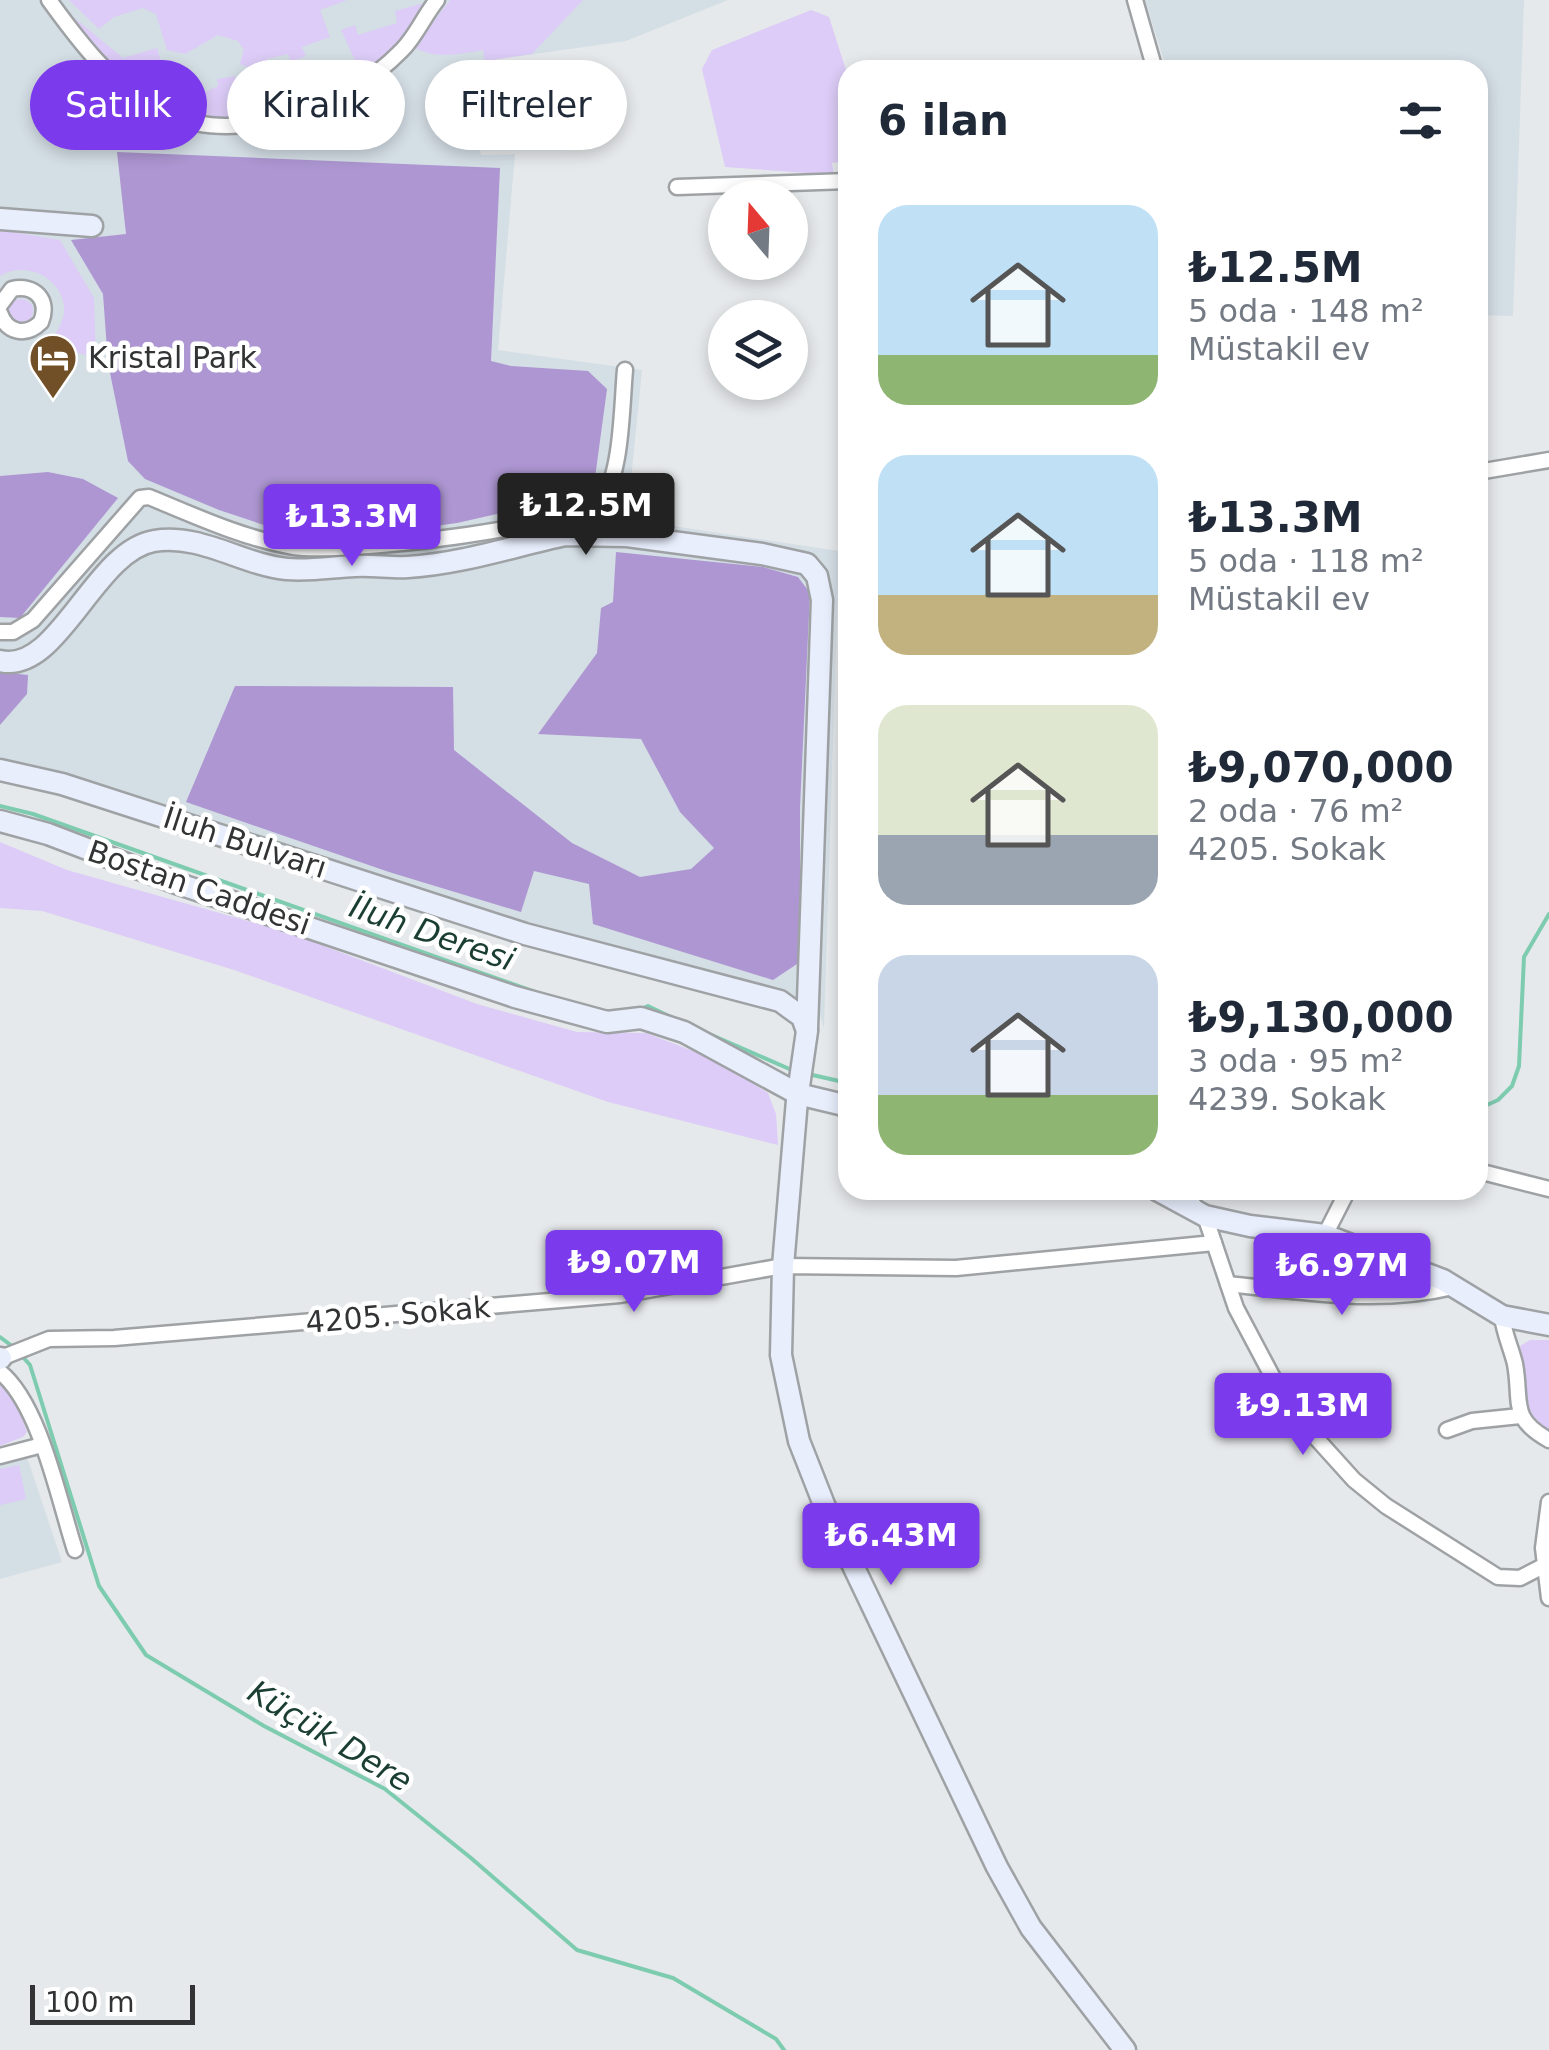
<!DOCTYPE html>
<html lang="tr">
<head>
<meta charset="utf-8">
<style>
  body { margin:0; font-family:"DejaVu Sans",sans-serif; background:#f2f2f3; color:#1f2937; height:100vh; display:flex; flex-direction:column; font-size:38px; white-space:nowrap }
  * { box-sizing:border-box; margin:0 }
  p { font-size:32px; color:#747a83 }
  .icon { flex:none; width:55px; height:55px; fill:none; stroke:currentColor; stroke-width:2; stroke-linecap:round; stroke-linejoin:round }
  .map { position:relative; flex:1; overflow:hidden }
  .panel { position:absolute; left:838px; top:60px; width:650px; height:1140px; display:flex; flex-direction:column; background:#fff; border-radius:30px; box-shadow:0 5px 15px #0003 }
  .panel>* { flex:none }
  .hud { position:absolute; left:30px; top:60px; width:658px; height:90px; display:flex; gap:20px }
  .needle { width:65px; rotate:341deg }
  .fabs { position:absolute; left:708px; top:180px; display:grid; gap:20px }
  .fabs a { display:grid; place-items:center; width:100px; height:100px; border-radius:50%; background:#fff; box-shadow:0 5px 15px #0003; font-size:50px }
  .scale { position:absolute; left:30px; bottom:25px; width:165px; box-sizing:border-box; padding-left:10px; border:5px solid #323334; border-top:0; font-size:28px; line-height:35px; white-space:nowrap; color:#323334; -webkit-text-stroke:8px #fff; paint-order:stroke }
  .price { position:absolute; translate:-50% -85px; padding:0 22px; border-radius:10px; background:#7c3aed; color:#fff; font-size:32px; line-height:65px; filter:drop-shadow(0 2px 5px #0008) }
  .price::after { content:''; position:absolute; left:50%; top:60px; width:30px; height:22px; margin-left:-15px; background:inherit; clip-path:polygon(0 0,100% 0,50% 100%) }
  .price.current { background:#222; color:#fff }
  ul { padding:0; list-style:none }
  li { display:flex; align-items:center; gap:30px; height:250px; padding:0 40px }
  li span { display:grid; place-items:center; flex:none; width:280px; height:200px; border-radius:30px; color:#555 }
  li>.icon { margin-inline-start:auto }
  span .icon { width:120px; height:120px; fill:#fffc; stroke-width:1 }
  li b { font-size:42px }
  h2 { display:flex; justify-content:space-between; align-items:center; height:120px; padding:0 40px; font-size:42px }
  .chip { padding:0 35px; border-radius:45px; background:#fff; box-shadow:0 5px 15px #0003; font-size:35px; line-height:90px }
  .chip.current { background:#7c3aed; color:#fff }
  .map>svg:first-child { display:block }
  .built { fill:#d4dee5 }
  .green { fill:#dcccf7 }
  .forest { fill:#ad96d1 }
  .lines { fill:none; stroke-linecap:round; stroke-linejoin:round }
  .stream { stroke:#7eccb0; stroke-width:4 }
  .street-casing { stroke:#9fa2a4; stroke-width:19 }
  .secondary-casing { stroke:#9fa2a4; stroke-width:25 }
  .street { stroke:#fff; stroke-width:14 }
  .secondary { stroke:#e9eefd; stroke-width:20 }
  .labels { text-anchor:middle; stroke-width:9; stroke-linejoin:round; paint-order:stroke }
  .poi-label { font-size:30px; fill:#323334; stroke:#fff; text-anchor:start }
  .street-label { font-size:30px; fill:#323334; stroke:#fff }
  .water-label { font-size:32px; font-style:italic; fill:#1a3e32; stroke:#fff }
</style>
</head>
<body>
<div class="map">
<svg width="1549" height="2050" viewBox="0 0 1549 2050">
  <rect width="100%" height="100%" fill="#e6e9eb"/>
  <g class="built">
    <path d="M0,0H728L626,41L485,61L479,147L481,155L515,154L498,350L642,370L627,519L839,551L824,1028L818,1009L773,991L615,950L152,800L0,757Z"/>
    <path d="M1145,0H1524L1513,316L1478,315V70H1167Z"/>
    <path d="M19,1455L28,1460L62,1562L0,1579V1460Z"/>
  </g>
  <g class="green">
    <path d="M69,0H347L320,10L330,37L302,47L306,56L291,62L288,54L267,59L266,75L240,64L244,50L238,41L218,35L185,54L167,50L156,14L143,8L114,17L99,29Z"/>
    <path d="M450,0H583L532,54L485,61L483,50C459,54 435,60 414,47Z"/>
    <path d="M420,4L426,6C409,31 389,54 363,71L359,69L341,30L355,25L358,35L397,23L395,11Z"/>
    <path d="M811,10L829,17L847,73V161L832,163L834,175L725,167L702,69L712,50Z"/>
    <path d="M72,16L123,58L157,48L163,70L155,97C117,83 91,50 72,16Z"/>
    <path d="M348,70L354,76C329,103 286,110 253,118L249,105L324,83Z"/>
    <path d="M235,76L245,109L239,118L220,120L167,106L181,91L198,88L203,93L218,86L217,79Z"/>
    <path d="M0,230L60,240L94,298L96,358L49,344C56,333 66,319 64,306C60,276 25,261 0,276Z"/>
    <circle cx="21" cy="311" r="12"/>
    <path d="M0,842L67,870L287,932L477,1004L577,1032L646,1033L719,1061L768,1093L776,1114L778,1145L608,1102L234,970L42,911L0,908Z"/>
    <path d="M1530,1340H1549V1432L1533,1424L1527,1402L1520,1346Z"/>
    <path d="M0,1385L13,1394L27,1432L23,1437L0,1446Z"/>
    <path d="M19,1465L26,1499L0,1505V1469Z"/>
  </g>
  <g class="forest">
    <path d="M117,152L500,168L491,361L511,366L588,371L607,389L594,485L564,499L457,523L369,535L297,536L219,510L145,479L128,461L108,363L103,294L71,240L126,234Z"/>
    <path d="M48,472L83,479L118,498L20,618L0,617V476Z"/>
    <path d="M616,552L763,567L798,577L810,593L800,807V962L773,980L593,924L589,884L534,871L521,912L389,872L186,802L235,686L453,687L454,750L572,843L640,877L691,869L714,848L680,812L641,739L538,734L597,653L601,608L613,602Z"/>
    <path d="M0,672L28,675L27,694L0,725Z"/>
  </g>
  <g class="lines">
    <g class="stream">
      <path d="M0,806L33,814L538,993"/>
      <path d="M638,1010L648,1006L675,1019"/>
      <path d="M707,1033L794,1071"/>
      <path d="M808,1074L848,1083"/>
      <path d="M1478,1109L1498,1100L1512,1086L1519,1066L1524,957L1549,914"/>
      <path d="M0,1337L16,1349"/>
      <path d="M22,1356L30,1365L99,1586L146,1655L264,1726L385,1789L471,1858L577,1950L673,1978L776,2039L784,2050"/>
    </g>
    <g class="street-casing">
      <g id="street">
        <path d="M49,0C114,90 170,151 290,116C333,103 370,83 402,50C416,36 424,16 437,0"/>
        <path d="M1135,0L1155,70"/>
        <path d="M677,187L848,181"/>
        <path d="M0,305L12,289C35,284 50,300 41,322C26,337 7,333 0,313"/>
        <path d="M1478,472L1549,460"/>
        <path d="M0,632H13L33,620L140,498L149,497C195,516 245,539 294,547C341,554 572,529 602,498C622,476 622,400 625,370"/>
        <path d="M1478,1171L1549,1189"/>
        <path d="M1178,1190L1205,1216L1236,1308L1289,1408L1354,1480L1386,1506L1498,1577L1520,1578L1549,1563"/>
        <path d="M1325,1235L1348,1190"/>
        <path d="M1228,1284C1304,1292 1378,1305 1453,1287"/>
        <path d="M1293,1291L1295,1232"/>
        <path d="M1502,1316C1504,1334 1511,1347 1515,1364C1522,1402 1509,1418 1549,1440"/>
        <path d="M1,1358L49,1339L114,1338L620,1295L783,1266L956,1268L1214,1243"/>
        <path d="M0,1372C40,1404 59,1501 75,1550"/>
        <path d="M1447,1430L1472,1421L1520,1416"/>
        <path d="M0,1456L42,1445"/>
        <path d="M1549,1502L1543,1548L1549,1598"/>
      </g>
    </g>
    <g class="secondary-casing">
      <g id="secondary">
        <path d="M0,219L92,226"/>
        <path d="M0,661C58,675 94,551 154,541C200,533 243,565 287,569C309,571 333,567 355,566C373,565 391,568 408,567C461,564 514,546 565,535L627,536L762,554L807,564L817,576L822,600L807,1029"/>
        <path d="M0,770L62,784L525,934L780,1001L802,1017L807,1031L797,1100L783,1266L781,1355L799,1441L825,1507L997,1867L1031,1928L1125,2050"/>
        <path d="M0,821L48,834L179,884L515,997L607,1022L641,1018L684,1032L798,1094L848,1106"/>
        <path d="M1157,1190L1205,1216L1250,1226L1325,1235L1443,1280L1502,1316L1549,1325"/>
        <path d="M0,1359L1,1358"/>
      </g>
    </g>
    <use href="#street" class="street"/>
    <use href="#secondary" class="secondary"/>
  </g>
  <defs>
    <g id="hotel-pin" transform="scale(2.5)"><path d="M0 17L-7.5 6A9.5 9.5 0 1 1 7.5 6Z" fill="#714f27" stroke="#fff"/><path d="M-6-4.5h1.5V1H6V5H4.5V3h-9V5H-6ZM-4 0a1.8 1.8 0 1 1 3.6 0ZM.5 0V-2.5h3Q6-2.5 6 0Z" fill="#fff"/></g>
  </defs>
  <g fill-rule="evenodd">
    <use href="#hotel-pin" x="53" y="358"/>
  </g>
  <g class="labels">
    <g class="poi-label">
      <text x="88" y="368">Kristal Park</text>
    </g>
    <g class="street-label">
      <text transform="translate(245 843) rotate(18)" y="10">İluh Bulvarı</text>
      <text transform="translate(199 888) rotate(19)" y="10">Bostan Caddesi</text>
      <text transform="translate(398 1315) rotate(-5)" y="10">4205. Sokak</text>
    </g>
    <g class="water-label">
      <text transform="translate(432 933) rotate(19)" y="11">İluh Deresi</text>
      <text transform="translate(330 1736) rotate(31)" y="11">Küçük Dere</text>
    </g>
  </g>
</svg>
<div class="fabs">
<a><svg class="needle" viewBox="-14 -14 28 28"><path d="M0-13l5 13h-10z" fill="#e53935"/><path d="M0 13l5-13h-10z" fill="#747a83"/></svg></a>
<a><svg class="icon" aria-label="layers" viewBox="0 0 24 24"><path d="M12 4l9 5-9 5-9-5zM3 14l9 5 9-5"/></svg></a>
</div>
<div class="scale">100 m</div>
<b class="price current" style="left:586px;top:558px">₺12.5M</b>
<b class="price" style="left:352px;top:569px">₺13.3M</b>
<b class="price" style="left:634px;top:1315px">₺9.07M</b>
<b class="price" style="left:1342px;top:1318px">₺6.97M</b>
<b class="price" style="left:1303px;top:1458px">₺9.13M</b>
<b class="price" style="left:891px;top:1588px">₺6.43M</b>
<div class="hud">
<a class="chip current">Satılık</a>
<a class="chip">Kiralık</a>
<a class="chip">Filtreler</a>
</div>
<section class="panel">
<h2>6 ilan<svg class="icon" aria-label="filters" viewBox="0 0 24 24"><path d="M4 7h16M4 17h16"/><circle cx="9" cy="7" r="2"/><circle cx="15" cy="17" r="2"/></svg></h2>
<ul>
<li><span style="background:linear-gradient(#bfe0f5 75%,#8fb573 0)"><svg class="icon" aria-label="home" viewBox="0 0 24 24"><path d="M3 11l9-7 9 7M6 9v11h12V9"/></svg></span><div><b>₺12.5M</b><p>5 oda · 148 m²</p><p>Müstakil ev</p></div></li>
<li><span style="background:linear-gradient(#bfe0f5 70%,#c2b280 0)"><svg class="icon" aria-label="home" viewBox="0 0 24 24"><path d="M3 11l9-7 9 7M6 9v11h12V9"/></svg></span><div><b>₺13.3M</b><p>5 oda · 118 m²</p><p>Müstakil ev</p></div></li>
<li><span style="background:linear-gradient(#dfe7d0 65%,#9aa5b1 0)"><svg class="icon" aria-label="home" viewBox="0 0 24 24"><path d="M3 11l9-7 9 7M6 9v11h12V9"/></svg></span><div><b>₺9,070,000</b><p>2 oda · 76 m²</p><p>4205. Sokak</p></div></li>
<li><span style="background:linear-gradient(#c9d6e8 70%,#8fb573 0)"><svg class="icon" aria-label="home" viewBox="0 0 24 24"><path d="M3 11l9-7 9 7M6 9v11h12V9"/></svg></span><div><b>₺9,130,000</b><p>3 oda · 95 m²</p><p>4239. Sokak</p></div></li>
</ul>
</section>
</div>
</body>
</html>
